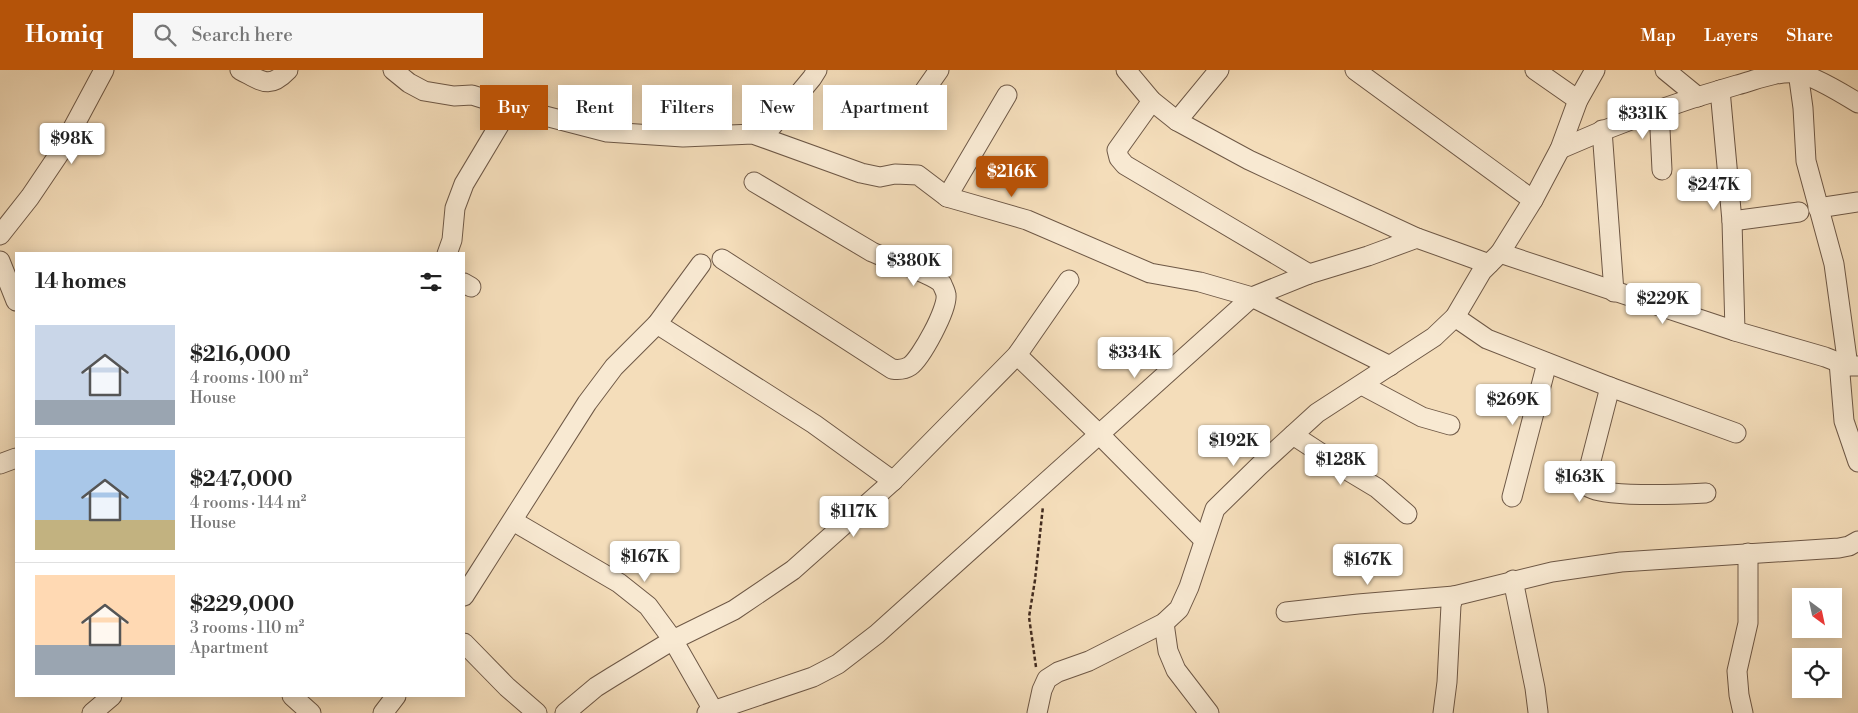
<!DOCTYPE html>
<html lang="en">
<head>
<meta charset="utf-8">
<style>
  body { margin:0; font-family:"Libre Bodoni",serif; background:#f6f6f6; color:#222; height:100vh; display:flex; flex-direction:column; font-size:19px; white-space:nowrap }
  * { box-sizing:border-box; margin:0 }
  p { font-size:16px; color:#767676 }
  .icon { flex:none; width:28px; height:28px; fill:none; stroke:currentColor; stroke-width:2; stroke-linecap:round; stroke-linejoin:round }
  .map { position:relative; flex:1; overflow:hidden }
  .sheet { position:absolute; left:15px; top:182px; width:450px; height:445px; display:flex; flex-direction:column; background:#fff; border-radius:0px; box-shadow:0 2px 12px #0003 }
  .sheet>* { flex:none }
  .hud { position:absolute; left:480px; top:15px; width:475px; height:45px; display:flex; gap:10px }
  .needle { width:32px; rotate:147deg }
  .controls { position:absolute; left:1792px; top:518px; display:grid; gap:10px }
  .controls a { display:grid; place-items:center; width:50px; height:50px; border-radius:0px; background:#fff; box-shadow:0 2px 12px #0003; font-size:25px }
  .price { position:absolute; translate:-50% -42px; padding:0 11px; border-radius:5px; background:#fff; color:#222; font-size:16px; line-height:32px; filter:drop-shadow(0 1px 2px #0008) }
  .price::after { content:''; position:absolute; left:50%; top:30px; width:15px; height:11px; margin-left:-8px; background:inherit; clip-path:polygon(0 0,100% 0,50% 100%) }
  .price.selected { background:#b45309; color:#fff }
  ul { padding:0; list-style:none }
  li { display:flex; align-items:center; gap:15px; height:125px; padding:0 20px }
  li+li { border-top:1px solid #e0e0e0 }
  li span { display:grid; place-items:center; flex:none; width:140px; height:100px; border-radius:0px; color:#555 }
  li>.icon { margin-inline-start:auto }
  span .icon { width:60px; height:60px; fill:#fffc; stroke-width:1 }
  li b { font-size:21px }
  h2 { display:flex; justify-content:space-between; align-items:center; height:60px; padding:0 20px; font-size:21px }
  .pill { padding:0 18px; border-radius:0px; background:#fff; box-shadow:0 2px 12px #0003; font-size:18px; line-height:45px }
  .pill.selected { background:#b45309; color:#fff }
  header { display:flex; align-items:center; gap:30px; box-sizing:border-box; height:70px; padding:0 25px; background:#b45309; color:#fff }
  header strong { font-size:24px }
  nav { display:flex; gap:28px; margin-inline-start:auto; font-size:18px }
  .search { width:350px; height:45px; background:#f6f6f6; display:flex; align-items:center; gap:12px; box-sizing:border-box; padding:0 18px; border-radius:0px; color:#767676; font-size:19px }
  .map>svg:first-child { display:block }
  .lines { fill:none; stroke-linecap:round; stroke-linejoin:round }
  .minor-casing { stroke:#6e5846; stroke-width:21 }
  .path { stroke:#422b1f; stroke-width:2.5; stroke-dasharray:4 2.5; stroke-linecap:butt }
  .minor { stroke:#f8e9d2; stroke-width:19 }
</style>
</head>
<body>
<header>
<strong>Homiq</strong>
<div class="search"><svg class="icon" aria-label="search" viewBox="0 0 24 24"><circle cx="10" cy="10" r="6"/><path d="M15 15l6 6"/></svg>Search here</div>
<nav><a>Map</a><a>Layers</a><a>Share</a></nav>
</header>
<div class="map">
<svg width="1858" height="643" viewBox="0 0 1858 643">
  <rect width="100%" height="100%" fill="#f4ddba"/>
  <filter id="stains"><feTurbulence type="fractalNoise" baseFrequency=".004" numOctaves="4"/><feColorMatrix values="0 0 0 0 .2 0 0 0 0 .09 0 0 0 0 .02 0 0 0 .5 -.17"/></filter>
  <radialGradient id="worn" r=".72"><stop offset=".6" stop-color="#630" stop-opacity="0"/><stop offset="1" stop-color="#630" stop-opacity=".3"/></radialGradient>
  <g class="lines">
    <g class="minor-casing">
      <g id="minor">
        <path d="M240,0C262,11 269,20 288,0"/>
        <path d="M393,0L409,13L424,21L454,26L472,25L510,37L607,62L683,67L753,64L861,103L880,107L895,104L918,105L947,127L1027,150L1150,203L1200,212L1252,227L1390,296"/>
        <path d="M1126,0L1152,31L1177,51L1249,90L1417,168"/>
        <path d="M1355,0L1533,130"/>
        <path d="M1535,0L1578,30"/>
        <path d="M1665,0L1698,27"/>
        <path d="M1798,2L1803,38L1806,91L1834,194L1848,296"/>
        <path d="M1720,20L1732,151L1735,261"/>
        <path d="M918,30L939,0"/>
        <path d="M1152,31L1117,80L1119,88L1125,95L1309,204"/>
        <path d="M1659,39L1662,100"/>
        <path d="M1177,51L1219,0"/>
        <path d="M1602,60L1614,222"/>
        <path d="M763,67L812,8L817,0"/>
        <path d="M1560,79C1618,53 1676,32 1737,15C1756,10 1776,1 1796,3C1811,4 1845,25 1858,33"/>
        <path d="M947,127L1007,25"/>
        <path d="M1818,138L1858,132"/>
        <path d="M1732,151L1799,142"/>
        <path d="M0,165L30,127L59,84L104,0"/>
        <path d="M1500,183L1735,261L1825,287L1848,296H1858"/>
        <path d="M447,184L452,170L455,138L464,114L510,37"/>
        <path d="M722,189L892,299C899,300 904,300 910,296C921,288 948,239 946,225C946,222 943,217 942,214C934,204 887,189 872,182L754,112"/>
        <path d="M0,191L16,231"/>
        <path d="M464,213L471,217"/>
        <path d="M1455,247L1487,269L1610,317L1736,363"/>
        <path d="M657,254L814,354L893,411"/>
        <path d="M1017,285L1099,364L1204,470"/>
        <path d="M1839,292L1844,351L1858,392"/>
        <path d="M1362,315L1422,347L1450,355"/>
        <path d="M1610,317L1585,414C1593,429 1687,424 1706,423"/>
        <path d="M1293,365L1342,397L1377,418L1407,444"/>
        <path d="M0,394L16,388"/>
        <path d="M1512,427L1547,293"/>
        <path d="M513,451L619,513L648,536L673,570L713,640"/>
        <path d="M1513,510L1535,618L1538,642"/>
        <path d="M464,526L587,333L614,297L657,254L701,194"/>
        <path d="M1286,542L1358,534L1454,526"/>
        <path d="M1164,553L1168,581L1176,600L1209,643"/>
        <path d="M464,573L507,617L537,643"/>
        <path d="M292,626L311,643"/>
        <path d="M92,643L112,626"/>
        <path d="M383,643L396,626"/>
        <path d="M565,643L596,617L612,607L673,570L734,540L793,500L893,411L1017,285L1069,210"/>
        <path d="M707,643L813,607L838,594L877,564L1252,227L1309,204L1368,186L1417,168L1489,194"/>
        <path d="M1037,643L1042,620L1047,609L1058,602L1089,591L1164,553L1179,539L1189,517L1215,439L1259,396L1317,343L1434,267L1455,247L1482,201L1500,183L1533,130L1560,79L1578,30L1595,0"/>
        <path d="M1443,643L1447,612L1451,535L1454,526L1552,502L1621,492L1839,478L1849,476L1858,471"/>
        <path d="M1743,643L1739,625L1737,601L1748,553V483"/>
      </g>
    </g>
    <path class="path" d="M1036,597L1029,547L1035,510L1043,436"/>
    <use href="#minor" class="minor"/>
  </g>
  <rect width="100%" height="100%" filter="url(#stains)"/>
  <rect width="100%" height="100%" fill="url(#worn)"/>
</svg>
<div class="controls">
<a><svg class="needle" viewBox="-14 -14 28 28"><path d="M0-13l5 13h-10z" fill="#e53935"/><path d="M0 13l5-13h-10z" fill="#767676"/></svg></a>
<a><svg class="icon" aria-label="locate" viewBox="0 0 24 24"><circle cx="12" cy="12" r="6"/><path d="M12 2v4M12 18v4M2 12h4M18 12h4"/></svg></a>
</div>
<b class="price" style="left:1643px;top:70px">$331K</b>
<b class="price" style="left:72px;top:95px">$98K</b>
<b class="price selected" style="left:1012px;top:128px">$216K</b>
<b class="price" style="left:1714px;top:141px">$247K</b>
<b class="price" style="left:914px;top:217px">$380K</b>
<b class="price" style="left:1663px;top:255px">$229K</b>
<b class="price" style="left:1135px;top:309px">$334K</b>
<b class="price" style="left:1513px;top:356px">$269K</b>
<b class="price" style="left:1234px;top:397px">$192K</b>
<b class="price" style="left:1341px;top:416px">$128K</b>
<b class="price" style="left:1580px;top:433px">$163K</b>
<b class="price" style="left:854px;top:468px">$117K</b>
<b class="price" style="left:645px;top:513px">$167K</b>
<b class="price" style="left:1368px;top:516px">$167K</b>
<div class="hud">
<a class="pill selected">Buy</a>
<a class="pill">Rent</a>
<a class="pill">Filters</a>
<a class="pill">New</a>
<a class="pill">Apartment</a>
</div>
<section class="sheet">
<h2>14 homes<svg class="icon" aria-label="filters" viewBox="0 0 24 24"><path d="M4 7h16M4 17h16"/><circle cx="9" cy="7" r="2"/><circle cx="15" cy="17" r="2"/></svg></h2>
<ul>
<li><span style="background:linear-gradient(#c9d6e8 75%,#9aa5b1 0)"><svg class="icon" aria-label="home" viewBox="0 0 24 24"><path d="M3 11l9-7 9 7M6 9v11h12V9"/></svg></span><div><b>$216,000</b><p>4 rooms · 100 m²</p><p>House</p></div></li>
<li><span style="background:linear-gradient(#a9c7e8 70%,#c2b280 0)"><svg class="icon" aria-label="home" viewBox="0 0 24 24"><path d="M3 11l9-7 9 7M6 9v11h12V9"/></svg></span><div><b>$247,000</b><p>4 rooms · 144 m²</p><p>House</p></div></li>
<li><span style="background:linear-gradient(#ffd9b3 70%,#9aa5b1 0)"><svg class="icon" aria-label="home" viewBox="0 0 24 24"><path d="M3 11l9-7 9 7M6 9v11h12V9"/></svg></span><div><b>$229,000</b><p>3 rooms · 110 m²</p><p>Apartment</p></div></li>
</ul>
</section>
</div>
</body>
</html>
